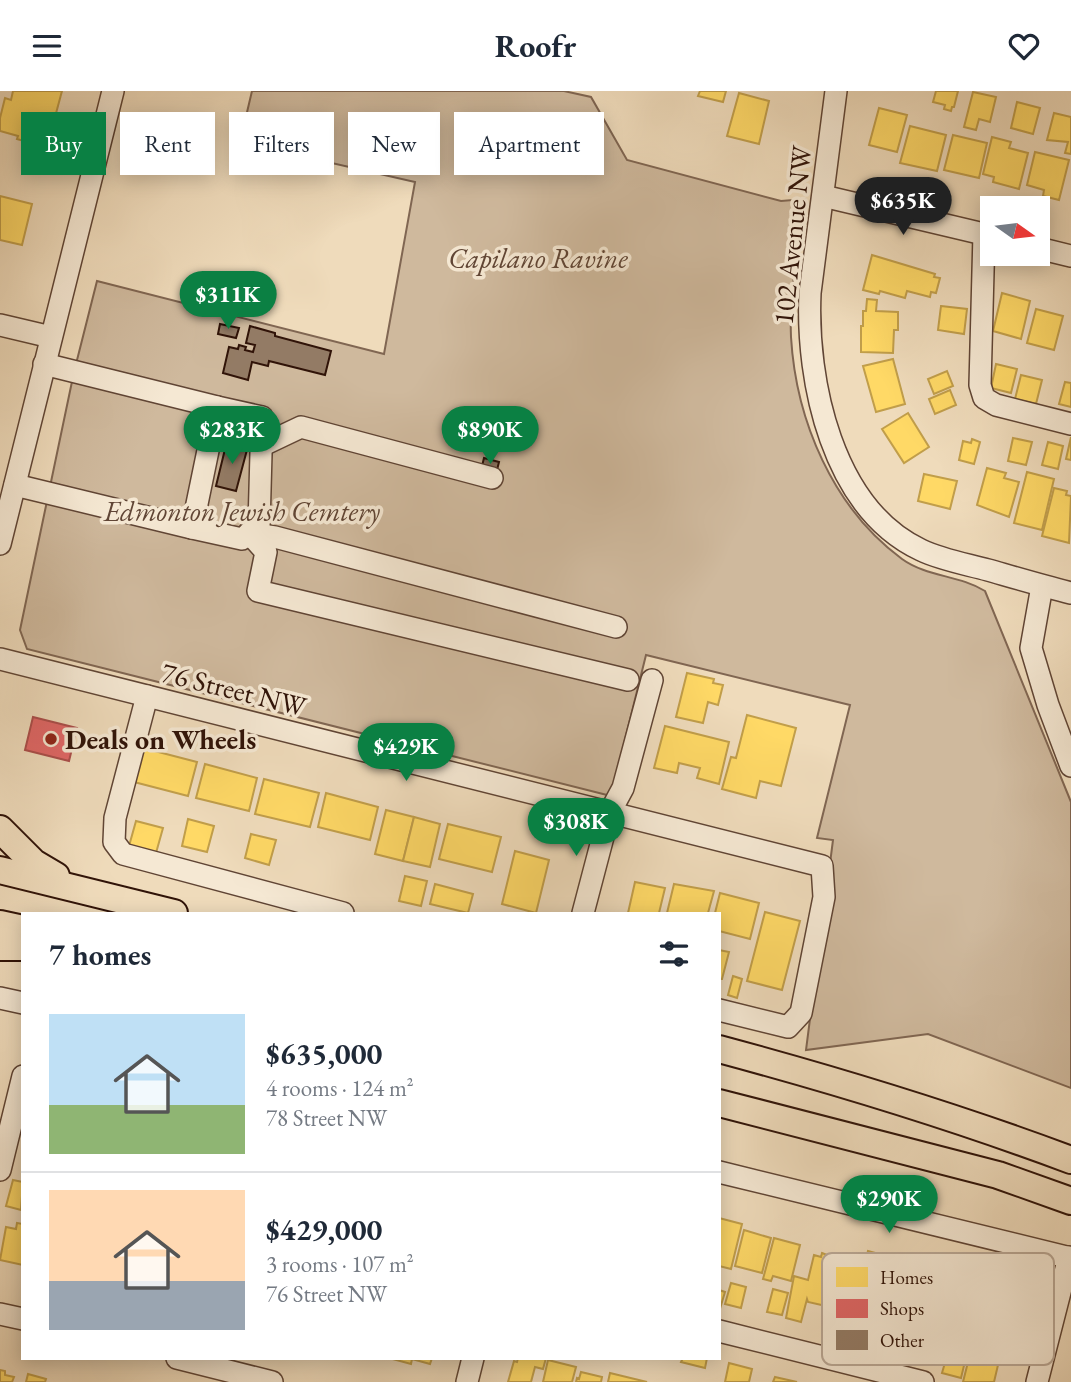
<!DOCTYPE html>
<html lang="en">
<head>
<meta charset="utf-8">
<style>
  body { margin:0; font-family:"EB Garamond",serif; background:#f2f2f3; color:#1f2937; height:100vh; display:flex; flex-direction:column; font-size:26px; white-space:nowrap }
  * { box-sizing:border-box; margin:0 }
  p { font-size:23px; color:#747a83 }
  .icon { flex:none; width:38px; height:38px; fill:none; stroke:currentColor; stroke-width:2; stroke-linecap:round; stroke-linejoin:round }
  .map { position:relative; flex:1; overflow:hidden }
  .panel { position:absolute; left:21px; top:821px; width:700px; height:448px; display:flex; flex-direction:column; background:#fff; border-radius:0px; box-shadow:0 4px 18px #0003 }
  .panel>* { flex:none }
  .top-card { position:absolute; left:21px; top:21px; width:700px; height:63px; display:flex; gap:14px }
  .needle { width:46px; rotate:104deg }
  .controls { position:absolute; left:980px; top:105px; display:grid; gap:14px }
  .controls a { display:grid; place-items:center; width:70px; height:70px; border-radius:0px; background:#fff; box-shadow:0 4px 18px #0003; font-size:35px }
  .price { position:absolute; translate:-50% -60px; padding:0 16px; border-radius:24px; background:#0b8043; color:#fff; font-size:23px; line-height:46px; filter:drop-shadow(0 2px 4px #0008) }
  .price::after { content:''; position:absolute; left:50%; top:42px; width:21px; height:16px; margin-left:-10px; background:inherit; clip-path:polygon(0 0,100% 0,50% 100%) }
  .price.current { background:#222; color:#fff }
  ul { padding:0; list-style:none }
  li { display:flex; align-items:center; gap:21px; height:175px; padding:0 28px }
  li+li { border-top:2px solid #e0e1e3 }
  li span { display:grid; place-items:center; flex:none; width:196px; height:140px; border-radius:0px; color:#555 }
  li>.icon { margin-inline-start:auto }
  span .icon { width:84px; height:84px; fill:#fffc; stroke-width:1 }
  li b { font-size:30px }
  h2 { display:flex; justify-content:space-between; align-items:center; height:84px; padding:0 28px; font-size:30px }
  .tag { padding:0 24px; border-radius:0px; background:#fff; box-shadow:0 4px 18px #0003; font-size:24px; line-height:63px }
  .tag.current { background:#0b8043; color:#fff }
  header { display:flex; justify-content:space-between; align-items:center; height:91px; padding:0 28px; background:#fff; font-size:32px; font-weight:700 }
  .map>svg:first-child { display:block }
  .green { fill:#cfb99d; stroke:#806652; stroke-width:2 }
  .homes { fill:#ffd966; stroke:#c19e4a; stroke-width:2 }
  .shops { fill:#e06666; stroke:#ab4d4a; stroke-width:2 }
  .building { fill:#937b65; stroke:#301308; stroke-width:2 }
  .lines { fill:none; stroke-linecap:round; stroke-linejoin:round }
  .minor-casing { stroke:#604535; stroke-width:24 }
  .major-casing { stroke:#301308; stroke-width:30 }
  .minor { stroke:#f5e8d3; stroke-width:21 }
  .major { stroke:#efdbbb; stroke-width:26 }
  .poi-dot { fill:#8f2418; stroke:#f5e8d3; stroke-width:2.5 }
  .labels { text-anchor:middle; stroke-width:7; stroke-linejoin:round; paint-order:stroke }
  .street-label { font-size:28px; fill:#301308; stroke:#f5e8d3 }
  .park-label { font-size:28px; font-style:italic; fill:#604535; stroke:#f5e8d3 }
  .poi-label { font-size:28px; font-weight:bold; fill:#301308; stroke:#f5e8d3; text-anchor:start }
  .key { fill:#f5e8d3; stroke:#baa896; stroke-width:2 }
  .key-label { font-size:19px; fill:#301308 }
</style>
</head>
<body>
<header><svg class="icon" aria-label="menu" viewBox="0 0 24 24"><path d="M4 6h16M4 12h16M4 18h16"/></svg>Roofr<svg class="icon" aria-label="heart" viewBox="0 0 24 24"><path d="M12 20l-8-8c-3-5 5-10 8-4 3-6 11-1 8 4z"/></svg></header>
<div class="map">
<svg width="1071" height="1291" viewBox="0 0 1071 1291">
  <rect width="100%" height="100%" fill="#efdbbb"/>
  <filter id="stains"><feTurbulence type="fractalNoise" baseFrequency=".00286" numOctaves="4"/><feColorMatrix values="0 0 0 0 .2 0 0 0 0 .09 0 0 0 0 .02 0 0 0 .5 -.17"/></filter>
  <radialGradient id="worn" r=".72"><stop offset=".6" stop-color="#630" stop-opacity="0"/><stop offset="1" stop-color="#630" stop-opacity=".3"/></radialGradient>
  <path class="green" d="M252,0H564L591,6L627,69L781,110L805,108C799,153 789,201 791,246C796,330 833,417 902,468C927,486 959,484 985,500L1071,711V997L928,943L806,959L833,749L817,747L850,614L646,564L611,705L27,558L20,539L74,281L97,190L384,263L415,91L240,51Z"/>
  <g class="homes">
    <path d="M13,0H62L48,52L25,46L24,50L17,48L18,45L0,40V27L5,7L11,9Z"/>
    <path d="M700,0H726L723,11L698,5Z"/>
    <path d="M936,0H958L954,16H952L951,20L944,18L945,14L933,11Z"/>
    <path d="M973,1L996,6L990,31L979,28L976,39L964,36Z"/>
    <path d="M739,2L769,10L759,53L727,45Z"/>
    <path d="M1017,11L1040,17L1033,43L1011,37Z"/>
    <path d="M879,17L907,24L897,61L869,54Z"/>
    <path d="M1054,22L1071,26V63L1065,62L1068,51L1047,49Z"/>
    <path d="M910,35L946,44L937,80L900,72Z"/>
    <path d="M953,44L987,52L979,87L944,79Z"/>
    <path d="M992,46L1011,51L1009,57L1028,62L1019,98L993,91L994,86L983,83Z"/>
    <path d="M1035,61L1069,69L1059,109L1043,105L1044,99L1027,94Z"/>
    <path d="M0,105L32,113L22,154L0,149Z"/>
    <path d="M872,164L935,183L934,186L940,187L936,202L931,201L930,206L907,200L905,207L880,200L879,203L863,199Z"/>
    <path d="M1002,202L1030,210L1021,248L993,240Z"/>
    <path d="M867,208L877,209L876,220L898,221V239H894L893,262L861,261V235H863V220H866Z"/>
    <path d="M941,215L967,218L964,243L938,239Z"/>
    <path d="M1036,218L1063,225L1054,259L1027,252Z"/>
    <path d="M893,268L905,313L876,321L863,275Z"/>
    <path d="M996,273L1017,278L1011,302L991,297Z"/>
    <path d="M947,280L953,295L934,303L928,288Z"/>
    <path d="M1021,284L1042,289L1036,313L1015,308Z"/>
    <path d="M1065,291L1071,292V316L1059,313Z"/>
    <path d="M950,299L956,314L935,323L929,308Z"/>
    <path d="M908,322L929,356L904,372L882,338Z"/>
    <path d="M1071,346V369L1066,368Z"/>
    <path d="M1013,347L1032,351L1026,374L1008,370Z"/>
    <path d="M972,348L980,351L974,373L959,369L963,350L971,352Z"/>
    <path d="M1048,351L1063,355L1058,378L1042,374Z"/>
    <path d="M987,377L1006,382L1004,387L1019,391L1009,426L977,414Z"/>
    <path d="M1027,381L1054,388L1042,439L1014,432Z"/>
    <path d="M924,383L957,390L950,418L918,410Z"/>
    <path d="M1054,397L1067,400L1066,404L1071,405L1069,452L1042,445Z"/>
    <path d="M687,582L714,588L713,592L723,594L718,614L708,611L703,632L676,626Z"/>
    <path d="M747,624L796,637L781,695L760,690L756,707L722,698L731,666L736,667Z"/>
    <path d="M665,635L729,651L719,693L697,687L700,677L679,672L677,682L654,677Z"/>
    <path d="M143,657L197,671L188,705L134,691Z"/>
    <path d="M205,673L257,687L249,720L196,707Z"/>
    <path d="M264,688L319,702L310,736L255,723Z"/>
    <path d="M326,702L378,716L370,749L318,736Z"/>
    <path d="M386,719L414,726L403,770L375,763Z"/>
    <path d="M414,726L440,733L430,776L403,770Z"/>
    <path d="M188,728L214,735L207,761L182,755Z"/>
    <path d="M136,730L163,737L156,762L129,755Z"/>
    <path d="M448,733L501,746L492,781L439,768Z"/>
    <path d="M251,743L276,749L269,774L245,767Z"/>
    <path d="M515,760L549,769L536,822L502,813Z"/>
    <path d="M405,785L427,790L421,815L399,810Z"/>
    <path d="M635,791L665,797L659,822H628Z"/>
    <path d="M435,793L473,803L468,822L430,813Z"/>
    <path d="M674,793L714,800L708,822H667Z"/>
    <path d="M720,802L759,812L750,848L719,840V822H715Z"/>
    <path d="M765,821L800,830L782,899L747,890Z"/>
    <path d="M719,859L729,861L722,888H719Z"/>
    <path d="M733,885L742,888L737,907L728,904Z"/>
    <path d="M13,1089L23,1091L21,1119L6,1115Z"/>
    <path d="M719,1127L742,1133L731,1178L719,1175Z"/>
    <path d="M17,1132L23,1133V1174L0,1169L6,1136L16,1138Z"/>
    <path d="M744,1139L771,1147L762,1182L735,1175Z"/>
    <path d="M774,1147L800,1154L791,1190L773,1185L771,1190L763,1188Z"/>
    <path d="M868,1160L890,1166L883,1194L888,1195L879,1221L864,1218L859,1240L844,1236L846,1230L834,1227L840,1203L856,1207Z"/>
    <path d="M822,1162L840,1169L826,1215L808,1211L807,1208L801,1231L786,1227L794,1185L808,1189L814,1164L821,1166Z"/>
    <path d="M731,1192L746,1196L741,1217L725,1213Z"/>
    <path d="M773,1198L788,1202L782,1224L767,1221Z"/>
    <path d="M719,1199L725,1201L719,1221Z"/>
    <path d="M949,1258L967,1262L961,1287L942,1282Z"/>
    <path d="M389,1267H432L430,1273L412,1268L411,1273Z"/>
    <path d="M518,1267H546L543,1278L535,1276L531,1291H508L514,1270L517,1271Z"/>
    <path d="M683,1267H707L705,1277L681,1271Z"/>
    <path d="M969,1267L998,1274L994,1291H963Z"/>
    <path d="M548,1269L576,1276L572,1291H543Z"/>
    <path d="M729,1272L752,1278L749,1291H725Z"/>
    <path d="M0,1279L5,1280V1284L14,1286L12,1291H0Z"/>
    <path d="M581,1281L602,1286L601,1291H576L577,1287L579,1288Z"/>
    <path d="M610,1282L647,1291H608Z"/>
    <path d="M28,1283L46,1288L45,1291H26Z"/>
    <path d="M775,1286L797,1291H773Z"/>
  </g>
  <path class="shops" d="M33,626L77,637L69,670L25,659Z"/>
  <g class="building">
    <path d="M220,233L239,237L236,247L218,243Z"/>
    <path d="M250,235L275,242V245L331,260L325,284L269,270L268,275L252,271L248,289L223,282L229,256L238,258L239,254L246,256L245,259L253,261L255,254L246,252Z"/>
    <path d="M227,350L248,355L236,400L216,395Z"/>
    <path d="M484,367L499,371L496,383L481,379Z"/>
  </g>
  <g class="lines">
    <g class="minor-casing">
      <g id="minor">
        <path d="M836,0L810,202C806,290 832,417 921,459C942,469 966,473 988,479C1016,487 1043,495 1071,502"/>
        <path d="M823,105L992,145"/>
        <path d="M984,143L980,294L984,307L996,314L1071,333"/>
        <path d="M1038,157L1071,165"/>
        <path d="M0,234L51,246"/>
        <path d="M261,355L301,336L492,387"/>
        <path d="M15,394L192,437L217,316L44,273"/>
        <path d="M192,437L242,448L259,435L262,326L217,316"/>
        <path d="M249,442L266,461L258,500L628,589"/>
        <path d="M249,442L275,446L616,536"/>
        <path d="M0,453L113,0"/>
        <path d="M1042,495L1031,557L1048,614L1071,675"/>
        <path d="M0,568L822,775L824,806L801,922L788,936L719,919"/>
        <path d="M147,605L115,727L114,751L123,763L343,822"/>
        <path d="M583,822L609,723L623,697L652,589"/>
        <path d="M0,907L23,912"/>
        <path d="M0,1079L23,985"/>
        <path d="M719,1081L1071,1167"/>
        <path d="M0,1223L23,1228"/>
        <path d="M719,1240L923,1291"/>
        <path d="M177,1267L272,1291"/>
        <path d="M467,1291L473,1267"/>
        <path d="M1037,1291L1069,1166"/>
      </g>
    </g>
    <g class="major-casing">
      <g id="major">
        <path d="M0,738L34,772L56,785"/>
        <path d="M0,779L174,822"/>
        <path d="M0,833L23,838"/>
        <path d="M0,856H23"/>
        <path d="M719,958C838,990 956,1026 1071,1069"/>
        <path d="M719,1012L998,1084L1071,1110"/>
      </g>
    </g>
    <use href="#minor" class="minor"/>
    <use href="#major" class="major"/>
  </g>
  <circle class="poi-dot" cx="51" cy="648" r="7"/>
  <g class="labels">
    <g class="street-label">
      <text transform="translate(792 144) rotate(-84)" y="10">102 Avenue NW</text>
      <text transform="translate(234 598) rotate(14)" y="10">76 Street NW</text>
    </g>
    <g class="park-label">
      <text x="538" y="177">Capilano Ravine</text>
      <text x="242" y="430">Edmonton Jewish Cemtery</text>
    </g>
    <g class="poi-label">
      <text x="65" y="658">Deals on Wheels</text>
    </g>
  </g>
  <rect x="822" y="1162" width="232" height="112" rx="10" class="key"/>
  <rect x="836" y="1176" width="32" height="20" fill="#ffd966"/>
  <rect x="836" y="1208" width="32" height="19" fill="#e06666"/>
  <rect x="836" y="1239" width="32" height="20" fill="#937b65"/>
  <g class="key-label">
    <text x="880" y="1193">Homes</text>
    <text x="880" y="1224">Shops</text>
    <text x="880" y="1256">Other</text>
  </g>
  <rect width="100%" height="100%" filter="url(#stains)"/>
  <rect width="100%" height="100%" fill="url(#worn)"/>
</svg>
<div class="controls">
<a><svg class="needle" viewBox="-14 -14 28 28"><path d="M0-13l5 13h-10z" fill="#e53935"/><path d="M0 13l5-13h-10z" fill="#747a83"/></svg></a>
</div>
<b class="price current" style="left:903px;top:146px">$635K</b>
<b class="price" style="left:228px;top:240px">$311K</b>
<b class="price" style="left:232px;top:375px">$283K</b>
<b class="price" style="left:490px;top:375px">$890K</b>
<b class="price" style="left:406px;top:692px">$429K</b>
<b class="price" style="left:576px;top:767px">$308K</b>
<b class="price" style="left:889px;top:1144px">$290K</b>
<div class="top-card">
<a class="tag current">Buy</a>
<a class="tag">Rent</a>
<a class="tag">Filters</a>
<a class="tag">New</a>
<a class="tag">Apartment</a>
</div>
<section class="panel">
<h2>7 homes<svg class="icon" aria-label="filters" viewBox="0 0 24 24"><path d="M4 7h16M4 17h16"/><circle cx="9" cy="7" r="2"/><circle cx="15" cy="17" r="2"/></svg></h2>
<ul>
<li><span style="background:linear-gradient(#bfe0f5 65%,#8fb573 0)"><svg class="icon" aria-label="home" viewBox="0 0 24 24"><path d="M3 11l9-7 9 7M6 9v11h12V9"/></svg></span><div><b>$635,000</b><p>4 rooms · 124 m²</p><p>78 Street NW</p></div></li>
<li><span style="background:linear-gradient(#ffd9b3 65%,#9aa5b1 0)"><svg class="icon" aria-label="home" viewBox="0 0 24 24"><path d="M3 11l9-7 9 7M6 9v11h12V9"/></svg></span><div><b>$429,000</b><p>3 rooms · 107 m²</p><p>76 Street NW</p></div></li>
</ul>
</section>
</div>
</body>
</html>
